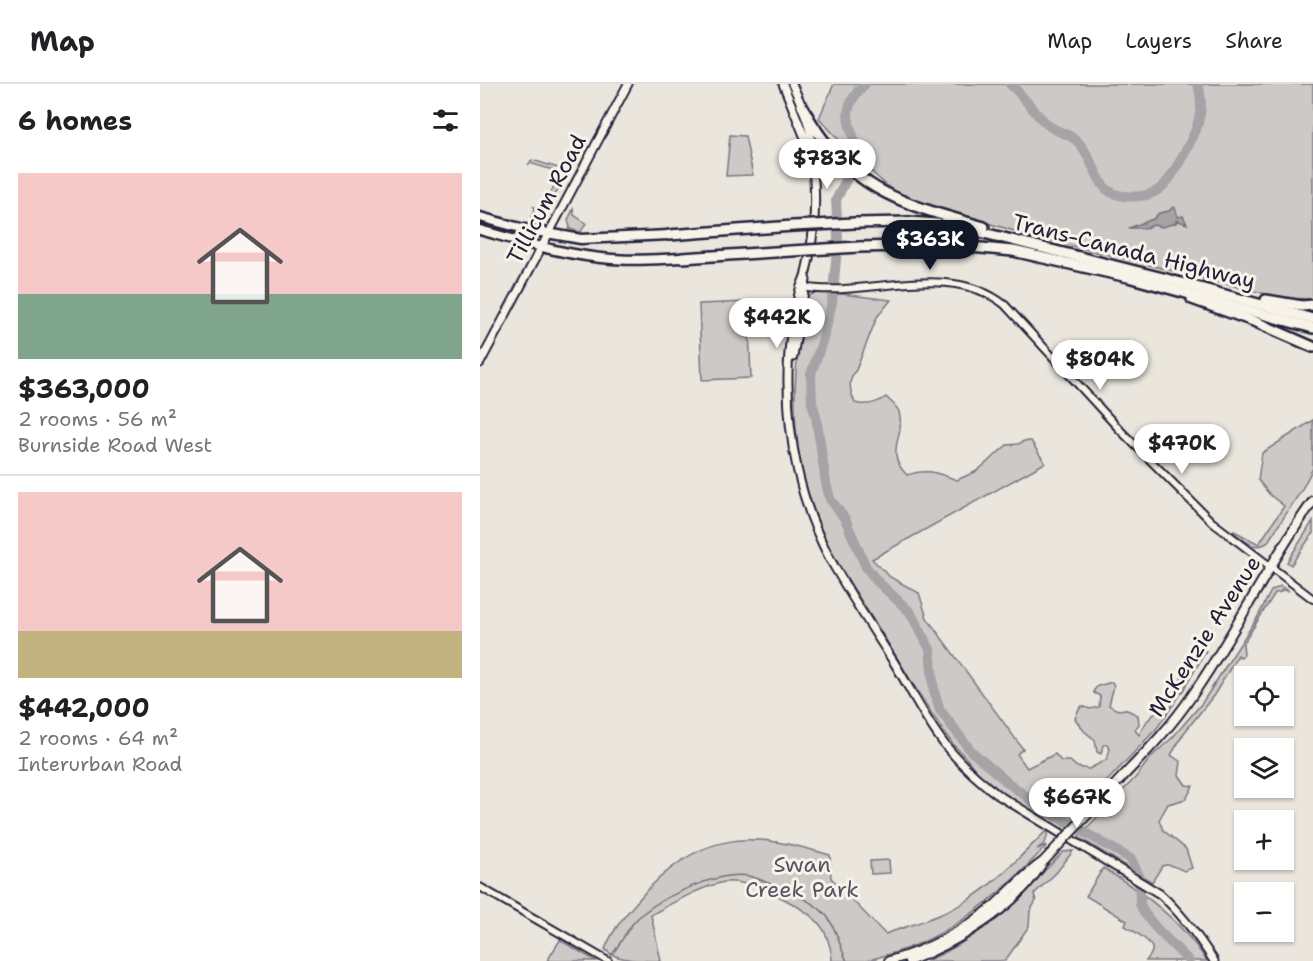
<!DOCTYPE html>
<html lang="en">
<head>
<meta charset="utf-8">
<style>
  body { margin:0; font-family:"Shantell Sans",sans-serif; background:#f2f2f2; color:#202124; height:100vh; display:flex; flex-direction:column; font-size:22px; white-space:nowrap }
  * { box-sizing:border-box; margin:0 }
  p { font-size:20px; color:#757577 }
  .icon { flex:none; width:33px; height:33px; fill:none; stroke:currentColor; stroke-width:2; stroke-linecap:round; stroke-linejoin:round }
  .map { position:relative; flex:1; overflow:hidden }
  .drawer { display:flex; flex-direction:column; background:#fff; width:480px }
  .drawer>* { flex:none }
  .controls { position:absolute; left:754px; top:582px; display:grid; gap:12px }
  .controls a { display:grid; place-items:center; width:60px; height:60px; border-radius:0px; background:#fff; box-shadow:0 2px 4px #0004; font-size:30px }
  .price { position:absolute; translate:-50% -51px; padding:0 14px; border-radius:21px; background:#fff; color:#222; font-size:20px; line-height:39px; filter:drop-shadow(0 2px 3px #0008) }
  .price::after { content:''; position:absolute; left:50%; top:36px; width:18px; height:14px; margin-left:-9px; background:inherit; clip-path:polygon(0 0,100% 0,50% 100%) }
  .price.selected { background:#111827; color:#fff }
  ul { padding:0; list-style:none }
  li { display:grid; align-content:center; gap:12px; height:318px; padding:0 18px }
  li+li { border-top:2px solid #e0e0e0 }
  li span { display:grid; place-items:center; height:186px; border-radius:0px; color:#555 }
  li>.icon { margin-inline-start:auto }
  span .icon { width:108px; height:108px; fill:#fffc; stroke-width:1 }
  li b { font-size:26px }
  h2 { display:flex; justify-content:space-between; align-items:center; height:72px; padding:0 18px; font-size:26px }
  header { display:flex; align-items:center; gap:36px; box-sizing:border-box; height:84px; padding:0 30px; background:#fff; border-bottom:2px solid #e0e0e0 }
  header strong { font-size:28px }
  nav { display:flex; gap:33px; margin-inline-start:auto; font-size:21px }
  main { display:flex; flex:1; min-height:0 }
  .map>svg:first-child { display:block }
  .green { fill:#cdc9c6; stroke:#787680; stroke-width:1.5 }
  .water { fill:#a6a3a6; stroke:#716f7b; stroke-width:1.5 }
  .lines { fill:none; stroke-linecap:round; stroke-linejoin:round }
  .stream { stroke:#716f7b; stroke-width:1.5 }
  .river { stroke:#a6a3a6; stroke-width:10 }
  .tertiary-casing { stroke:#22223b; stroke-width:10 }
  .secondary-casing { stroke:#22223b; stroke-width:11 }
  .primary-casing { stroke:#22223b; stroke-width:12 }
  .trunk-casing { stroke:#22223b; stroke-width:13 }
  .motorway-casing { stroke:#22223b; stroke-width:14 }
  .tertiary { stroke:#f7f3e8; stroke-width:6 }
  .secondary { stroke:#f7f3e8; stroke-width:7 }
  .primary { stroke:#f7f3e8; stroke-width:8 }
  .trunk { stroke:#f7f3e8; stroke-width:8 }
  .motorway { stroke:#f7f3e8; stroke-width:9 }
  .primary-bridge-casing { stroke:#22223b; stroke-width:12; stroke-linecap:butt }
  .motorway-bridge-casing { stroke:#22223b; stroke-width:14; stroke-linecap:butt }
  .primary-bridge { stroke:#f7f3e8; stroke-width:8 }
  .motorway-bridge { stroke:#f7f3e8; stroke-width:9 }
  .labels { text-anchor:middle; stroke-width:6; stroke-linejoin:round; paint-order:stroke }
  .street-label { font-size:22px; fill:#22223b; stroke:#f7f3e8 }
  .park-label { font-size:22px; fill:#555465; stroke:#f7f3e8 }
</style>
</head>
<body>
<header>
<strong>Map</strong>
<nav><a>Map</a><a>Layers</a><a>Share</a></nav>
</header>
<main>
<section class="drawer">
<h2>6 homes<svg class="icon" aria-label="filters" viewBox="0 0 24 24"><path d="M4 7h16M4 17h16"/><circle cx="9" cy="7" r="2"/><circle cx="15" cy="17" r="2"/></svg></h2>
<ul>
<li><span style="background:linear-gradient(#f6c9c9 65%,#7fa58c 0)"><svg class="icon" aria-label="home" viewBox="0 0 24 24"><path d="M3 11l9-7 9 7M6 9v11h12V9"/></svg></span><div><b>$363,000</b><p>2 rooms · 56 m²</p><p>Burnside Road West</p></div></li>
<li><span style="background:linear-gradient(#f6c9c9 75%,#c2b280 0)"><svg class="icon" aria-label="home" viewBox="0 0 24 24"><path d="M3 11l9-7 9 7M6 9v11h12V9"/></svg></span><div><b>$442,000</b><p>2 rooms · 64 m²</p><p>Interurban Road</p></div></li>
</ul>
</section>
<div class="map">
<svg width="833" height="877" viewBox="0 0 833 877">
  <rect width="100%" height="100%" fill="#eae6de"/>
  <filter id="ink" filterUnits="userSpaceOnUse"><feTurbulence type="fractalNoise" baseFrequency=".0167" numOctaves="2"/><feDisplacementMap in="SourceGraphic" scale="12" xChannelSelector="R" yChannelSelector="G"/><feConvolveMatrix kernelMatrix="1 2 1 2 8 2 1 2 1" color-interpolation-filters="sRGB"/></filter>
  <g filter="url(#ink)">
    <g class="green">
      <path d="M354,0H833V215L802,214L556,153L440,120L416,110L371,69L339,34Z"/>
      <path d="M250,51L265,52L273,91L246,92Z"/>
      <path d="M52,76L79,84L82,93V99L64,130L57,134L51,133L54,126H56L54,123L63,126L78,93L75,91L76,87L50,79L48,81Z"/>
      <path d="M93,125L94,131L106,139L101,148L89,145L90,143L88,136Z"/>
      <path d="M334,209H354L411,216L397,233L376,286C367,296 370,307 375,319C386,322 397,319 406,313C410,317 417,322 419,328C426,353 403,368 427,391C448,384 456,389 477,396L497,387L527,361L538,360L544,357H551L565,379L392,475L410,493L439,509L447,534L543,665L537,670L547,684L575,670L581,677H590L597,683L609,685L626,676L630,665L627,660L623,661L621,670L617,668L615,656L604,647L595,635L598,627L602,622L610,625L619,623L620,612L614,609V606L618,602L632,598L634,602L629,621C634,625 638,627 645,625L658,631L659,640L655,646L659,651L667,637L689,616L719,565L726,567L704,605L677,644L581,746C561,733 508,705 496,687C489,676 481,669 472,659C446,623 424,585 401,548C384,521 366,494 351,466C308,382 308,303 327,213Z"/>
      <path d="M268,218L271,294L222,296L219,220Z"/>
      <path d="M833,336V384L821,407L787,459C774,467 764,456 753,448L754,447L779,460L804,422L790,411L778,396L782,369Z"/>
      <path d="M833,437V449L811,481L807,478Z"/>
      <path d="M800,502L809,507L801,506V508L795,509L763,560L764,571L760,573L758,571L734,611L704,649L691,671L701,678L699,691L706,701L713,702L706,715L688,720L679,736L683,746L706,765L712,784L704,787C697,784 690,779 682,782L672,798L598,753L656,693L671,673L693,653L722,619L777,534L791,507Z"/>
      <path d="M565,748L568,749L565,759L557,765L567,761C523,809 471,854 406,871C399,873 392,876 384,877C374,877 363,877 352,877C352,867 347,850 341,842C325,822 272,796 247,798C228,799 188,821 171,831L181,877C164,877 134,877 125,865C134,842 152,823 168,805C227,745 274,748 350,771L351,794L405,850C433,840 464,832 488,816C517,798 541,772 565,748Z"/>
      <path d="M593,767L577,788L554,810L556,817L550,827L549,842L525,877H446C503,855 542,810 583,768Z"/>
      <path d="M409,776L410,789L391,790L390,777Z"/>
      <path d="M623,784C664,809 700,835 727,877H666C668,874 674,868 672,864C670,856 652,846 645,842L647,837L606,812Z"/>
      <path d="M80,856L116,877H67Z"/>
    </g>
    <path class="water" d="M693,123L695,124L698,133L703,132L707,140L696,136V139L682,143L673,141L667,144H649L673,135L679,129L689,127Z"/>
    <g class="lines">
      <path class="stream" d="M131,872C140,861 145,848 155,837C175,815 237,787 268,792C280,794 292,801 303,806C318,812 334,818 346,831C357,844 359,862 367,877"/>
      <g class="river">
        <path d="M530,0C544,12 553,28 567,40C576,49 590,49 598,58C610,71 614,88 623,101C633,116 665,115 678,106C688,99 694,88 700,77C714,53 727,29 718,0"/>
        <path d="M374,80C387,53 347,36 385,0"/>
        <path d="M369,90L356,116L358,155L352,218L344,252L331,290L332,319L336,332L346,399L350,415L365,435L386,483L396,496L430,528L436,539L450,565L454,607L460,626L491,667L527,698L559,722L651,775L659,792L660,820L665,830L676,844L709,877"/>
      </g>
      <g class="tertiary-casing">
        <g id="tertiary">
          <path d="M322,203C387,215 467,175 525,221L641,347L732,438L833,515"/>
          <path d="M0,803L128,877"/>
        </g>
      </g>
      <g class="secondary-casing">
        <g id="secondary">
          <path d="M303,0L327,59L330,62C337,103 336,147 326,188C325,194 322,199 320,205C313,233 308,262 308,291C307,354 320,419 350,475C370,511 393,545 415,580C431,606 446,637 465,661C481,680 498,696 518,711L680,810C701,829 718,852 734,877"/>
          <path d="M312,0C318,13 335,48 330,62"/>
          <path d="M313,273L326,196"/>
          <path d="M0,279L148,0"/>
        </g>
      </g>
      <g class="primary-casing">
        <g id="primary">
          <path d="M633,703C660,674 689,646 711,613C755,550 788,480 833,417"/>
          <path d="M409,877C448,866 484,847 515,821C531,807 545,790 563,778"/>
          <path d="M429,877C476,859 534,825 561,781"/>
        </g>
      </g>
      <g class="trunk-casing">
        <g id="trunk">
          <path d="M0,133L44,145L101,155L189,151"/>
          <path d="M0,146C43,158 87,172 132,175C155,177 178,175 202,174"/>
        </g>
      </g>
      <g class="motorway-casing">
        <g id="motorway">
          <path d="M322,22C366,105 419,119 504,143"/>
          <path d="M333,78L348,75L360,78"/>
          <path d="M375,139L429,138L456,140L496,147L683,194L833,235"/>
          <path d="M189,151L313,142"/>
          <path d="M379,163L469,161L533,167L648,193L833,244"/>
          <path d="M202,174L311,167"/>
          <path d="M712,215L776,238L833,263"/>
          <path d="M786,216L822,222L833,221"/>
        </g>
      </g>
      <use href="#tertiary" class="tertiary"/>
      <use href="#secondary" class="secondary"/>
      <use href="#primary" class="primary"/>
      <use href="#trunk" class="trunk"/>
      <use href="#motorway" class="motorway"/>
      <g class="primary-bridge-casing">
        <path id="primary-bridge" d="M563,778L633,703"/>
      </g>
      <g class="motorway-bridge-casing">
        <g id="motorway-bridge">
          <path d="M313,142L375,139"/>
          <path d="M311,167L379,163"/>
        </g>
      </g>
      <use href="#primary-bridge" class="primary-bridge"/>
      <use href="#motorway-bridge" class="motorway-bridge"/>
    </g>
  </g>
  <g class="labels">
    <g class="street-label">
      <text transform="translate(66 115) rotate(-62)" y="8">Tillicum Road</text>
      <text transform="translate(654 167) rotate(14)" y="8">Trans-Canada Highway</text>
      <text transform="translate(724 552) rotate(-57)" y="8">McKenzie Avenue</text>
    </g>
    <g class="park-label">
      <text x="322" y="788">Swan<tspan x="322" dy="25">Creek Park</tspan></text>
    </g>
  </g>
</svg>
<div class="controls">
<a><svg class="icon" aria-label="locate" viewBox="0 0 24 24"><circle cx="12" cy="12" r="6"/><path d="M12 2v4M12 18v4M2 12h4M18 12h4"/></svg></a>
<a><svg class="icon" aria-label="layers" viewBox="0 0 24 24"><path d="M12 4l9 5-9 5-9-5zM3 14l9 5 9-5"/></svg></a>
<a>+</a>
<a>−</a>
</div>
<b class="price" style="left:347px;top:106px">$783K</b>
<b class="price selected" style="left:450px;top:187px">$363K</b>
<b class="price" style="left:297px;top:265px">$442K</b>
<b class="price" style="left:620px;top:307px">$804K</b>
<b class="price" style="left:702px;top:391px">$470K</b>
<b class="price" style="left:597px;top:745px">$667K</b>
</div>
</main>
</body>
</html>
